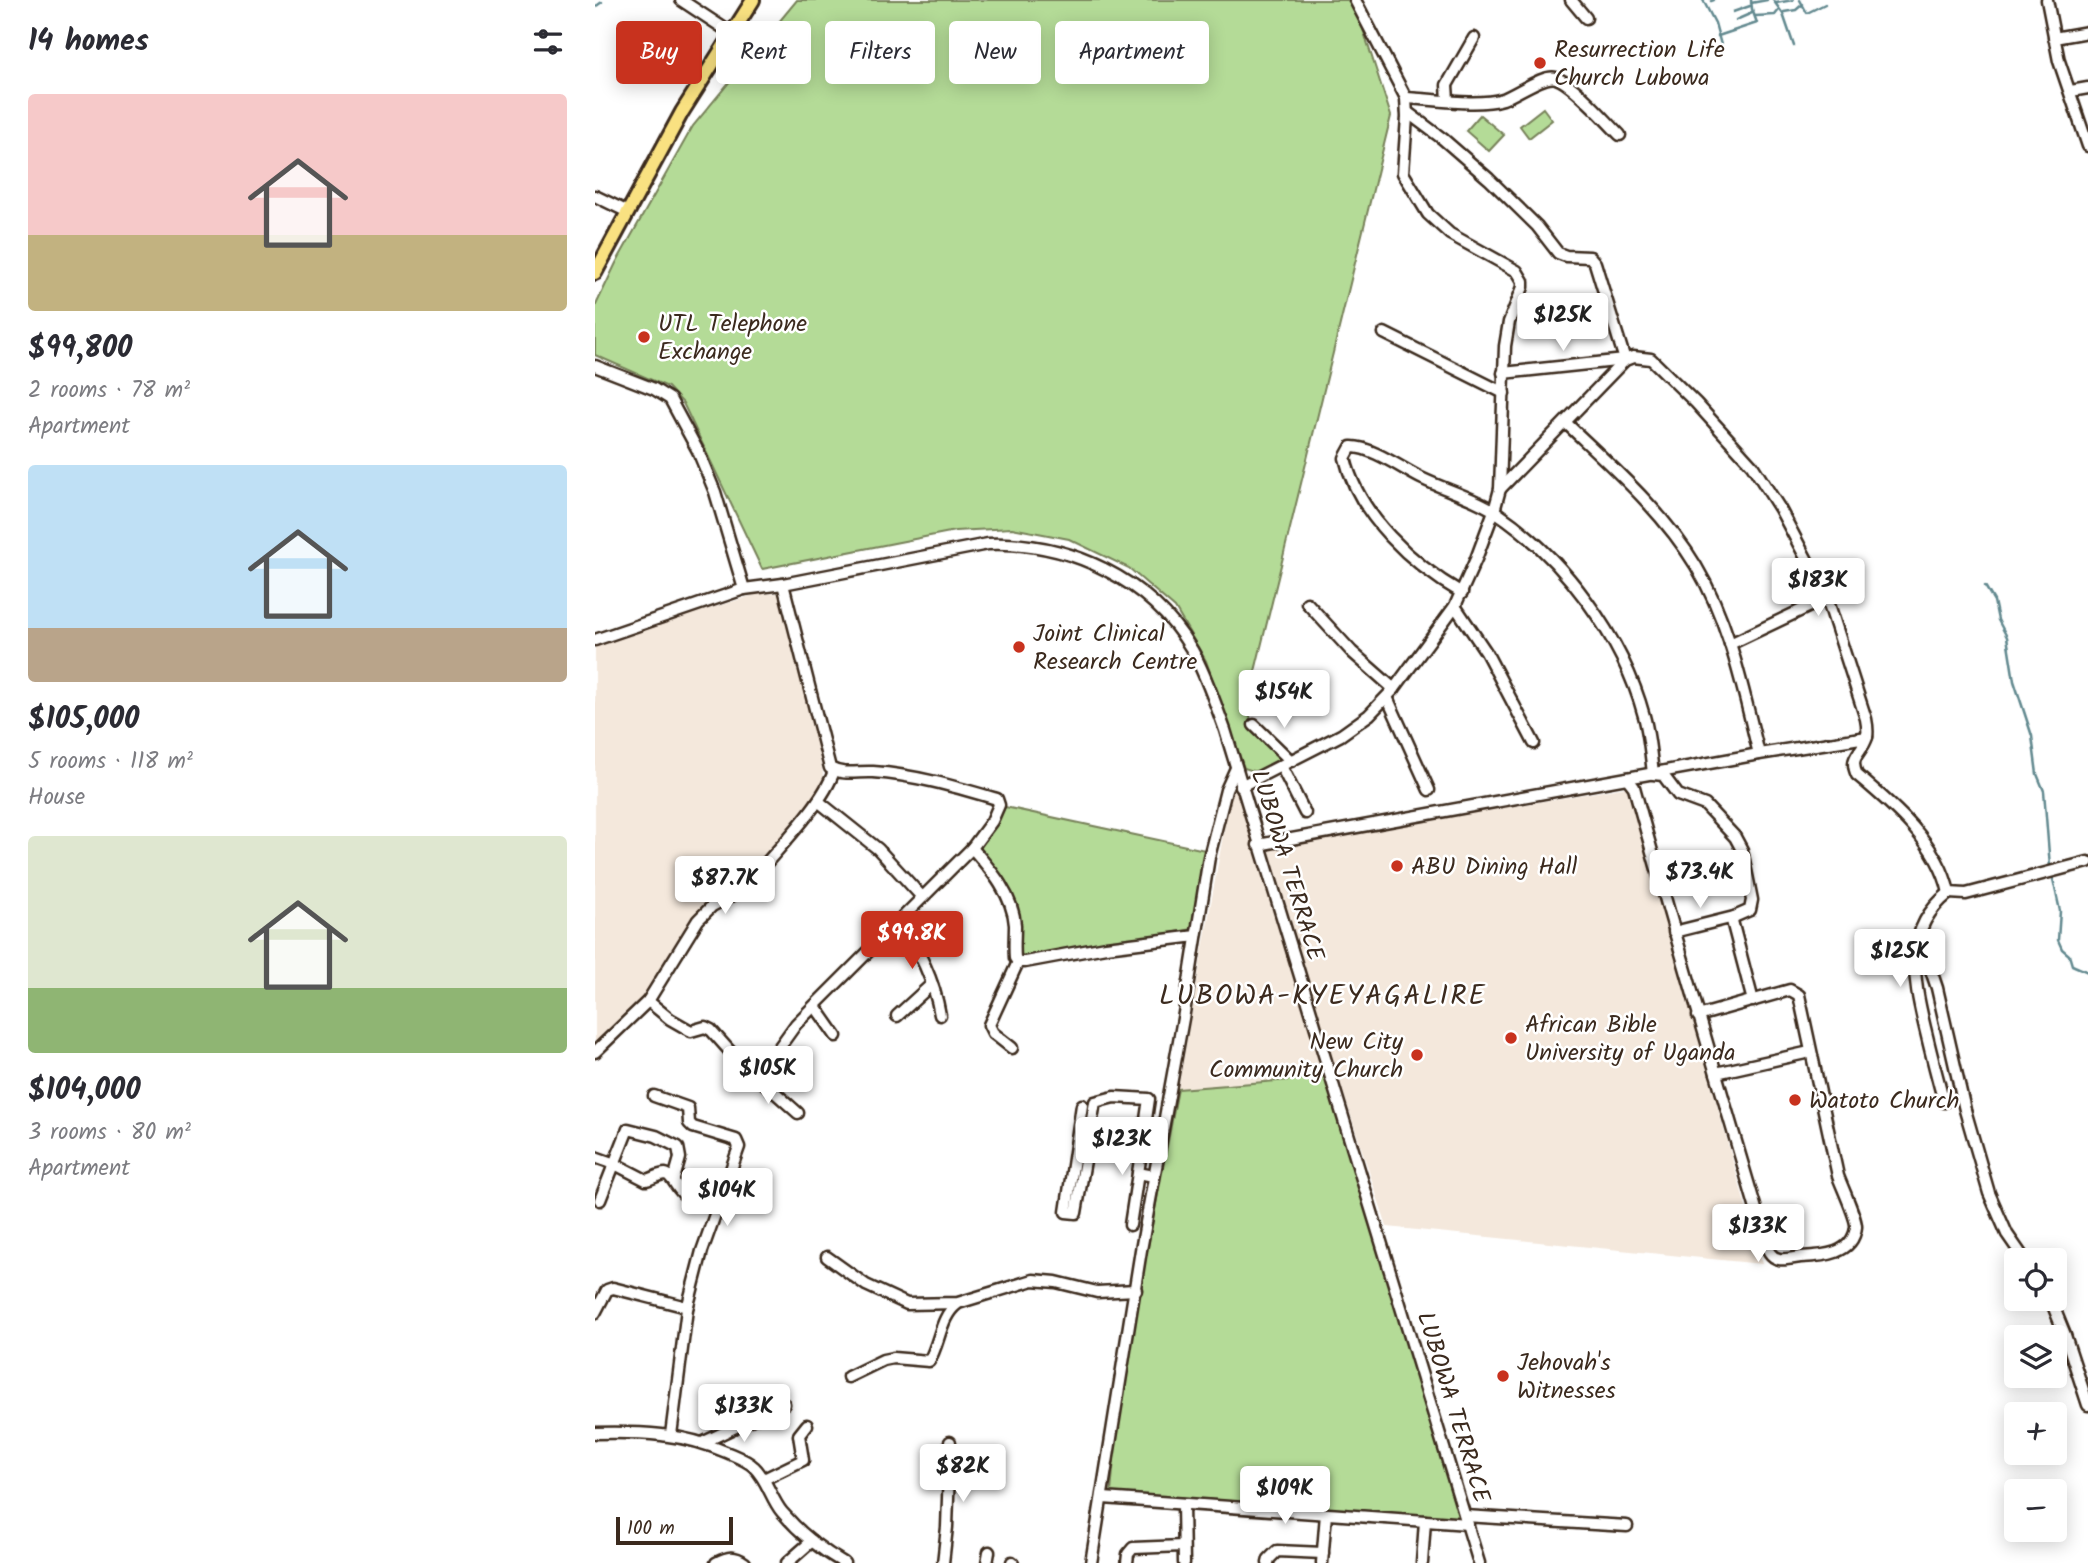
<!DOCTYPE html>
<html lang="en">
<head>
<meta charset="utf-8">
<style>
  body { margin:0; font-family:Kalam,sans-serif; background:#f2f2f3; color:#2b2b33; height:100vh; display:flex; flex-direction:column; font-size:26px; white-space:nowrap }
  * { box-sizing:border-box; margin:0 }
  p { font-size:23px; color:#7c7c81 }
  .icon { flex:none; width:38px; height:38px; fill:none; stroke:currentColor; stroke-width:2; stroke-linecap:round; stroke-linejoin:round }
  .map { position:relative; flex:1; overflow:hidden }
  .details { display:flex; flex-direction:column; background:#fff; width:595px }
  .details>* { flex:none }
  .hud { position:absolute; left:21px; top:21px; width:665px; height:63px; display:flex; gap:14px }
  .tools { position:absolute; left:1409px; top:1248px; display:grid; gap:14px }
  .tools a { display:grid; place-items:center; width:63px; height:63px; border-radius:7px; background:#fff; box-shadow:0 4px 18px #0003; font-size:35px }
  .scale { position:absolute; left:21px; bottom:18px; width:117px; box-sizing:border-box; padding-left:7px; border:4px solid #3b2a1e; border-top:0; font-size:19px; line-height:24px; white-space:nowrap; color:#3b2a1e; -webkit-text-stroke:5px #fff; paint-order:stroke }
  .price { position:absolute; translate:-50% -60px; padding:0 16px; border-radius:7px; background:#fff; color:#222; font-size:23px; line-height:46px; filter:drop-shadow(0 2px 4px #0008) }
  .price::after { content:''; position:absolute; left:50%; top:42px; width:21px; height:16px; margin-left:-10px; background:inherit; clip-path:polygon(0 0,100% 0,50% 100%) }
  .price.selected { background:#c8321e; color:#fff }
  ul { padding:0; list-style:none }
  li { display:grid; align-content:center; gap:14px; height:371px; padding:0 28px }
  li span { display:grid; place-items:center; height:217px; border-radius:7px; color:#555 }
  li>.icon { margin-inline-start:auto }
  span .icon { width:126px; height:126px; fill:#fffc; stroke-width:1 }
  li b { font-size:30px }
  h2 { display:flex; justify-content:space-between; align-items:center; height:84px; padding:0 28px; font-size:30px }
  .tag { padding:0 24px; border-radius:7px; background:#fff; box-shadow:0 4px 18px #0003; font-size:24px; line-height:63px }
  .tag.selected { background:#c8321e; color:#fff }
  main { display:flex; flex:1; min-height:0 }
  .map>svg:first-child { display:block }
  .built { fill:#f4e8dc }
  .green { fill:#b4db97; stroke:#78825a; stroke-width:2 }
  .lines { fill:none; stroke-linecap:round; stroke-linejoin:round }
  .stream { stroke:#62898f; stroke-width:2.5 }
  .minor-casing { stroke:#3b2a1e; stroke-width:15 }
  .major-casing { stroke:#3b2a1e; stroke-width:18 }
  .minor { stroke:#fff; stroke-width:10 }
  .major { stroke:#f9e181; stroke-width:12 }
  .poi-dot { fill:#c8321e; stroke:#fff; stroke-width:2.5 }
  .labels { text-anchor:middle; stroke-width:5; stroke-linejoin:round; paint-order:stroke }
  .poi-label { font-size:24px; fill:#3b2a1e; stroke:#fff; text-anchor:start }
  .street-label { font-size:24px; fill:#3b2a1e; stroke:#fff }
  .quarter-label { font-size:28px; letter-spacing:2px; fill:#3b2a1e; stroke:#fff }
</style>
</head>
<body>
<main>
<section class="details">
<h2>14 homes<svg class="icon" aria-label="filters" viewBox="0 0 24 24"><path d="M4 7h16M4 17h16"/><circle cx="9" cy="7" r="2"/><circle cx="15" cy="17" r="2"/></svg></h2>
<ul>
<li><span style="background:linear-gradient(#f6c9c9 65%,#c2b280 0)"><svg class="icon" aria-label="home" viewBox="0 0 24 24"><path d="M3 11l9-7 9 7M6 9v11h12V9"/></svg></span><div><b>$99,800</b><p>2 rooms · 78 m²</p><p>Apartment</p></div></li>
<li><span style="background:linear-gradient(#bfe0f5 75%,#b9a48a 0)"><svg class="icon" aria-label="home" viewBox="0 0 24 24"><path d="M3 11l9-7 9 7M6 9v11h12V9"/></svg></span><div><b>$105,000</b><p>5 rooms · 118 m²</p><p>House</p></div></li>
<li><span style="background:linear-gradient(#dfe7d0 70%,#8fb573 0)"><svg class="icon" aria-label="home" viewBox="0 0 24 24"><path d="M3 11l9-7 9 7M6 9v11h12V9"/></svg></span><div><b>$104,000</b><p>3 rooms · 80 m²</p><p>Apartment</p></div></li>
</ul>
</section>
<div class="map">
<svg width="1493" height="1563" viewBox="0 0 1493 1563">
  <rect width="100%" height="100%" fill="#fff"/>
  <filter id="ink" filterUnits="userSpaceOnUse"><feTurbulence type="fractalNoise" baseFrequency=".0143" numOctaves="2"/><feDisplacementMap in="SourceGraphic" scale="14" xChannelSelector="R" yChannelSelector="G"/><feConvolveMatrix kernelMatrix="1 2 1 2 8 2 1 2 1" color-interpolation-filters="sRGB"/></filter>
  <g filter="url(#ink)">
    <g class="built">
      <path d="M186,593L204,657L229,779L225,789L149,881L114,904L82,941L47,998L0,1045V644L162,594Z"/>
      <path d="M1032,787L1167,1264L792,1227L669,848Z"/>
      <path d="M639,788L643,791L731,1077L583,1089L635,796Z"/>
    </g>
    <g class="green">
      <path d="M202,0H756L765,20L796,116L651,708L656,719V727L676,744L688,761L662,772L649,768L611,661L580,608L534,568L474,539L417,528L360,531L167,569L88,403L73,387L0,355V307L21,263L98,126Z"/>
      <path d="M948,108L957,120L934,138L925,126Z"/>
      <path d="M885,115L909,135L894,151L871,131Z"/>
      <path d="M410,807L610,850L598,929L427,959C424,944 427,927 424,915C419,894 399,865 384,850Z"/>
      <path d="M731,1077L866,1522L516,1493L522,1424L533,1351L583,1089Z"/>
    </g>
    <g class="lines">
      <g class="stream">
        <path d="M1108,0L1120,23L1126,45"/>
        <path d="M1178,0L1188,14L1199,46"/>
        <path d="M1205,0L1212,13L1230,4"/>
        <path d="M1116,1L1119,0"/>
        <path d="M1156,3L1172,0"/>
        <path d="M1181,3L1198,0"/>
        <path d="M0,7L7,2"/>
        <path d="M1138,12L1155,6"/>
        <path d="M1189,12L1201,10L1208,4"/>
        <path d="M1160,16L1180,15L1184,10"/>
        <path d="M1141,20L1157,13"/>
        <path d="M1123,36L1162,23L1157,9L1156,0"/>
        <path d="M1390,586L1399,601L1403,620L1412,637L1419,681L1437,736L1442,774L1449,791L1455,867"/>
        <path d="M1458,879L1465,911L1463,940L1467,949L1474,955L1477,965L1493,972"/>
      </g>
      <g class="minor-casing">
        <g id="minor">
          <path d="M86,0L136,33"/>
          <path d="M976,0L991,18"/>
          <path d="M1452,0L1464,61L1493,146"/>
          <path d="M1459,38L1493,32"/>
          <path d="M1476,91L1493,88"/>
          <path d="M811,98C839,99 881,107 908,99C922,94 949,74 961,78C978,83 1012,122 1025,135"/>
          <path d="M853,100L852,85L879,38"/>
          <path d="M812,112L848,139L894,179L942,226L963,253L971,256L995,257L1000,263L1030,360L908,373"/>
          <path d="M0,196L31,211"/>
          <path d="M789,333L909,393"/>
          <path d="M0,366L59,389L75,399L103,451L120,492L149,589"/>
          <path d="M971,423C1017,467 1068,511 1101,566C1135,623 1148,690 1164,754"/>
          <path d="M905,489L1030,360L1038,357L1056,359L1101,403L1157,465L1185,509L1232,598L1271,719C1272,724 1273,731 1272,737C1267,754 1253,756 1262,775C1298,805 1344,844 1354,893L1371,894L1493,862"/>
          <path d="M867,593C818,565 763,515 750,458L756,447C776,446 809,470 828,479C851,490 880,498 901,512C968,557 1028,638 1049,716C1054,734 1056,755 1058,774L1068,775L1083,795L1110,805L1140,837L1147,850L1157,900L1155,910L1139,917L1137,921L1158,1001"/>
          <path d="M712,603L757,652L799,689"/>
          <path d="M860,606L891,652L939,743"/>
          <path d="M0,640L149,589L188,584L393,544C474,541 555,579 597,650C611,675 620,703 630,730L884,1563"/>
          <path d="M1135,644L1232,598"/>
          <path d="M792,697L834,790"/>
          <path d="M659,725L696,761"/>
          <path d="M686,766L710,813"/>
          <path d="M1032,778L1039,787C1081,940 1126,1091 1171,1243C1173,1250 1175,1257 1184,1259C1190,1260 1199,1258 1205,1257C1227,1256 1258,1255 1261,1227C1262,1219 1247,1187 1243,1176L1204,995L1195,990L1103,1016"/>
          <path d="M646,786L746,735L774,715L799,689L860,606L881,559L899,511L905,489L910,346L914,322L928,287V281L922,271L855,234L833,214L808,173L812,117L811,98L760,0"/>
          <path d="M223,801L283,849L327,897"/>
          <path d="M663,845L1164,754L1272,737"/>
          <path d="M377,848C396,870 418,895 420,925C420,936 419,947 420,958L423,962H430L511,947L601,936"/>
          <path d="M305,921C324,951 339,979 345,1015"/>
          <path d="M1079,932L1139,917"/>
          <path d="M1324,935L1342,988L1370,1110L1394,1193L1412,1234L1430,1260"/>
          <path d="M53,1001L75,1019L96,1031L110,1027L116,1030L140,1057L203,1113"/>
          <path d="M220,1006L241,1036"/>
          <path d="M302,1016L337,984"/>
          <path d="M417,1048L398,1033L394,1025L423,962"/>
          <path d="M0,1052L53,1001L103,920L117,906L145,891L156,881C181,850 227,806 239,771"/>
          <path d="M1121,1073L1215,1052"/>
          <path d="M163,1077L201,1024L377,848L397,821L404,805L402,799C361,787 321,775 278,772C263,771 249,776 235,768L188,584"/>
          <path d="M59,1096L93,1108L94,1123L98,1127L141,1140L144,1147L107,1251L92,1309L76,1435"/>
          <path d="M1349,1102C1342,1077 1336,1053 1330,1028C1318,978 1308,929 1354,893"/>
          <path d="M487,1105L471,1212L481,1213L500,1102L519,1097L554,1099L543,1173"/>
          <path d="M0,1157L20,1164L51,1180C57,1179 64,1174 70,1174C78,1175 82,1191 91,1196"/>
          <path d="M5,1200L33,1129L61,1136L83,1147L85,1158L79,1179"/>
          <path d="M535,1225L543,1173L559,1176"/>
          <path d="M232,1257L271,1285L312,1304L363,1303L438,1280L461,1282L502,1292L541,1290"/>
          <path d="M1455,1298L1470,1335L1493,1405"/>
          <path d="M0,1313L12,1290L18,1288L92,1307"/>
          <path d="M253,1377L288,1360L298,1358L334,1361C345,1343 345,1317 362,1304"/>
          <path d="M0,1433C46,1432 88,1433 131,1452C140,1456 152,1460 159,1467C172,1479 176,1499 187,1512C204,1532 226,1550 249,1563"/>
          <path d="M109,1442L189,1404"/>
          <path d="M169,1479L208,1460L204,1435L212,1425"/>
          <path d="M508,1498L873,1524"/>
          <path d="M588,1504L589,1563"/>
          <path d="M870,1516L1032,1526"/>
          <path d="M417,1562L418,1563"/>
          <path d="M121,1563C133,1557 139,1555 150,1563"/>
          <path d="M192,1563L217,1541"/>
          <path d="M348,1563L352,1527L355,1442"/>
          <path d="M392,1563L394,1552"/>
          <path d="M496,1563L546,1250L589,1013L614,857L631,790L641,768"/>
          <path d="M532,1563L533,1554L538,1548L588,1546"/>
          <path d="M673,1563L674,1559L682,1551L728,1553"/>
          <path d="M727,1563L731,1514"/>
          <path d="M827,1563L830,1521"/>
        </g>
      </g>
      <g class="major-casing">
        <path id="major" d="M0,273L87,112L158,0"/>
      </g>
      <use href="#minor" class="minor"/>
      <use href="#major" class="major"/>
    </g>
  </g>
  <g class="poi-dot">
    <circle cx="945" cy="63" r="7"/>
    <circle cx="49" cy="337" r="7"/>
    <circle cx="424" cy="647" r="7"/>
    <circle cx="802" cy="866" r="7"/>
    <circle cx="916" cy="1038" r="7"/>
    <circle cx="822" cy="1055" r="7"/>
    <circle cx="1200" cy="1100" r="7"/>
    <circle cx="908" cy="1376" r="7"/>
  </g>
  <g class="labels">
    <g class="poi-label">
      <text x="959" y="57">Resurrection Life<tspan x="959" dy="28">Church Lubowa</tspan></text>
      <text x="63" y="331">UTL Telephone<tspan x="63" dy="28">Exchange</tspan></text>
      <text x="438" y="641">Joint Clinical<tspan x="438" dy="28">Research Centre</tspan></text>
      <text x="816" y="874">ABU Dining Hall</text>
      <text x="930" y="1032">African Bible<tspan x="930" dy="28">University of Uganda</tspan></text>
      <text x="808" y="1049" text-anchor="end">New City<tspan x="808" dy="28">Community Church</tspan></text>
      <text x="1214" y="1108">Watoto Church</text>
      <text x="922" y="1370">Jehovah's<tspan x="922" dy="28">Witnesses</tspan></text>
    </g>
    <g class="street-label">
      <text transform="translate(693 865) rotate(73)" y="8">LUBOWA TERRACE</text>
      <text transform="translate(859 1407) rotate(73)" y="8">LUBOWA TERRACE</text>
    </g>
    <g class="quarter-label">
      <text x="728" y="1004">LUBOWA-KYEYAGALIRE</text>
    </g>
  </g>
</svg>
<div class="tools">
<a><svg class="icon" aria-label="locate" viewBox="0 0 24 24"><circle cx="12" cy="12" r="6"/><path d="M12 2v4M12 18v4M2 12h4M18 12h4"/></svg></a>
<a><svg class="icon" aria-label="layers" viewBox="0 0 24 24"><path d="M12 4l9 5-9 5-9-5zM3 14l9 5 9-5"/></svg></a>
<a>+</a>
<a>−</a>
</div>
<div class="scale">100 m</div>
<b class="price" style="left:968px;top:353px">$125K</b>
<b class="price" style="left:1223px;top:618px">$183K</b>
<b class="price" style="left:689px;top:730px">$154K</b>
<b class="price" style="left:1105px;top:910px">$73.4K</b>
<b class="price" style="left:130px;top:916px">$87.7K</b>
<b class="price selected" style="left:317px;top:971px">$99.8K</b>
<b class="price" style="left:1305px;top:989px">$125K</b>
<b class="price" style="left:173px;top:1106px">$105K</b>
<b class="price" style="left:527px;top:1177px">$123K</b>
<b class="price" style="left:132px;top:1228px">$104K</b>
<b class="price" style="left:1163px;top:1264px">$133K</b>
<b class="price" style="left:149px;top:1444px">$133K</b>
<b class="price" style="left:368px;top:1504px">$82K</b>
<b class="price" style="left:690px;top:1526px">$109K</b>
<div class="hud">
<a class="tag selected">Buy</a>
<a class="tag">Rent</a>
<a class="tag">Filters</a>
<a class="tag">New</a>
<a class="tag">Apartment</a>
</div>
</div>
</main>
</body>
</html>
